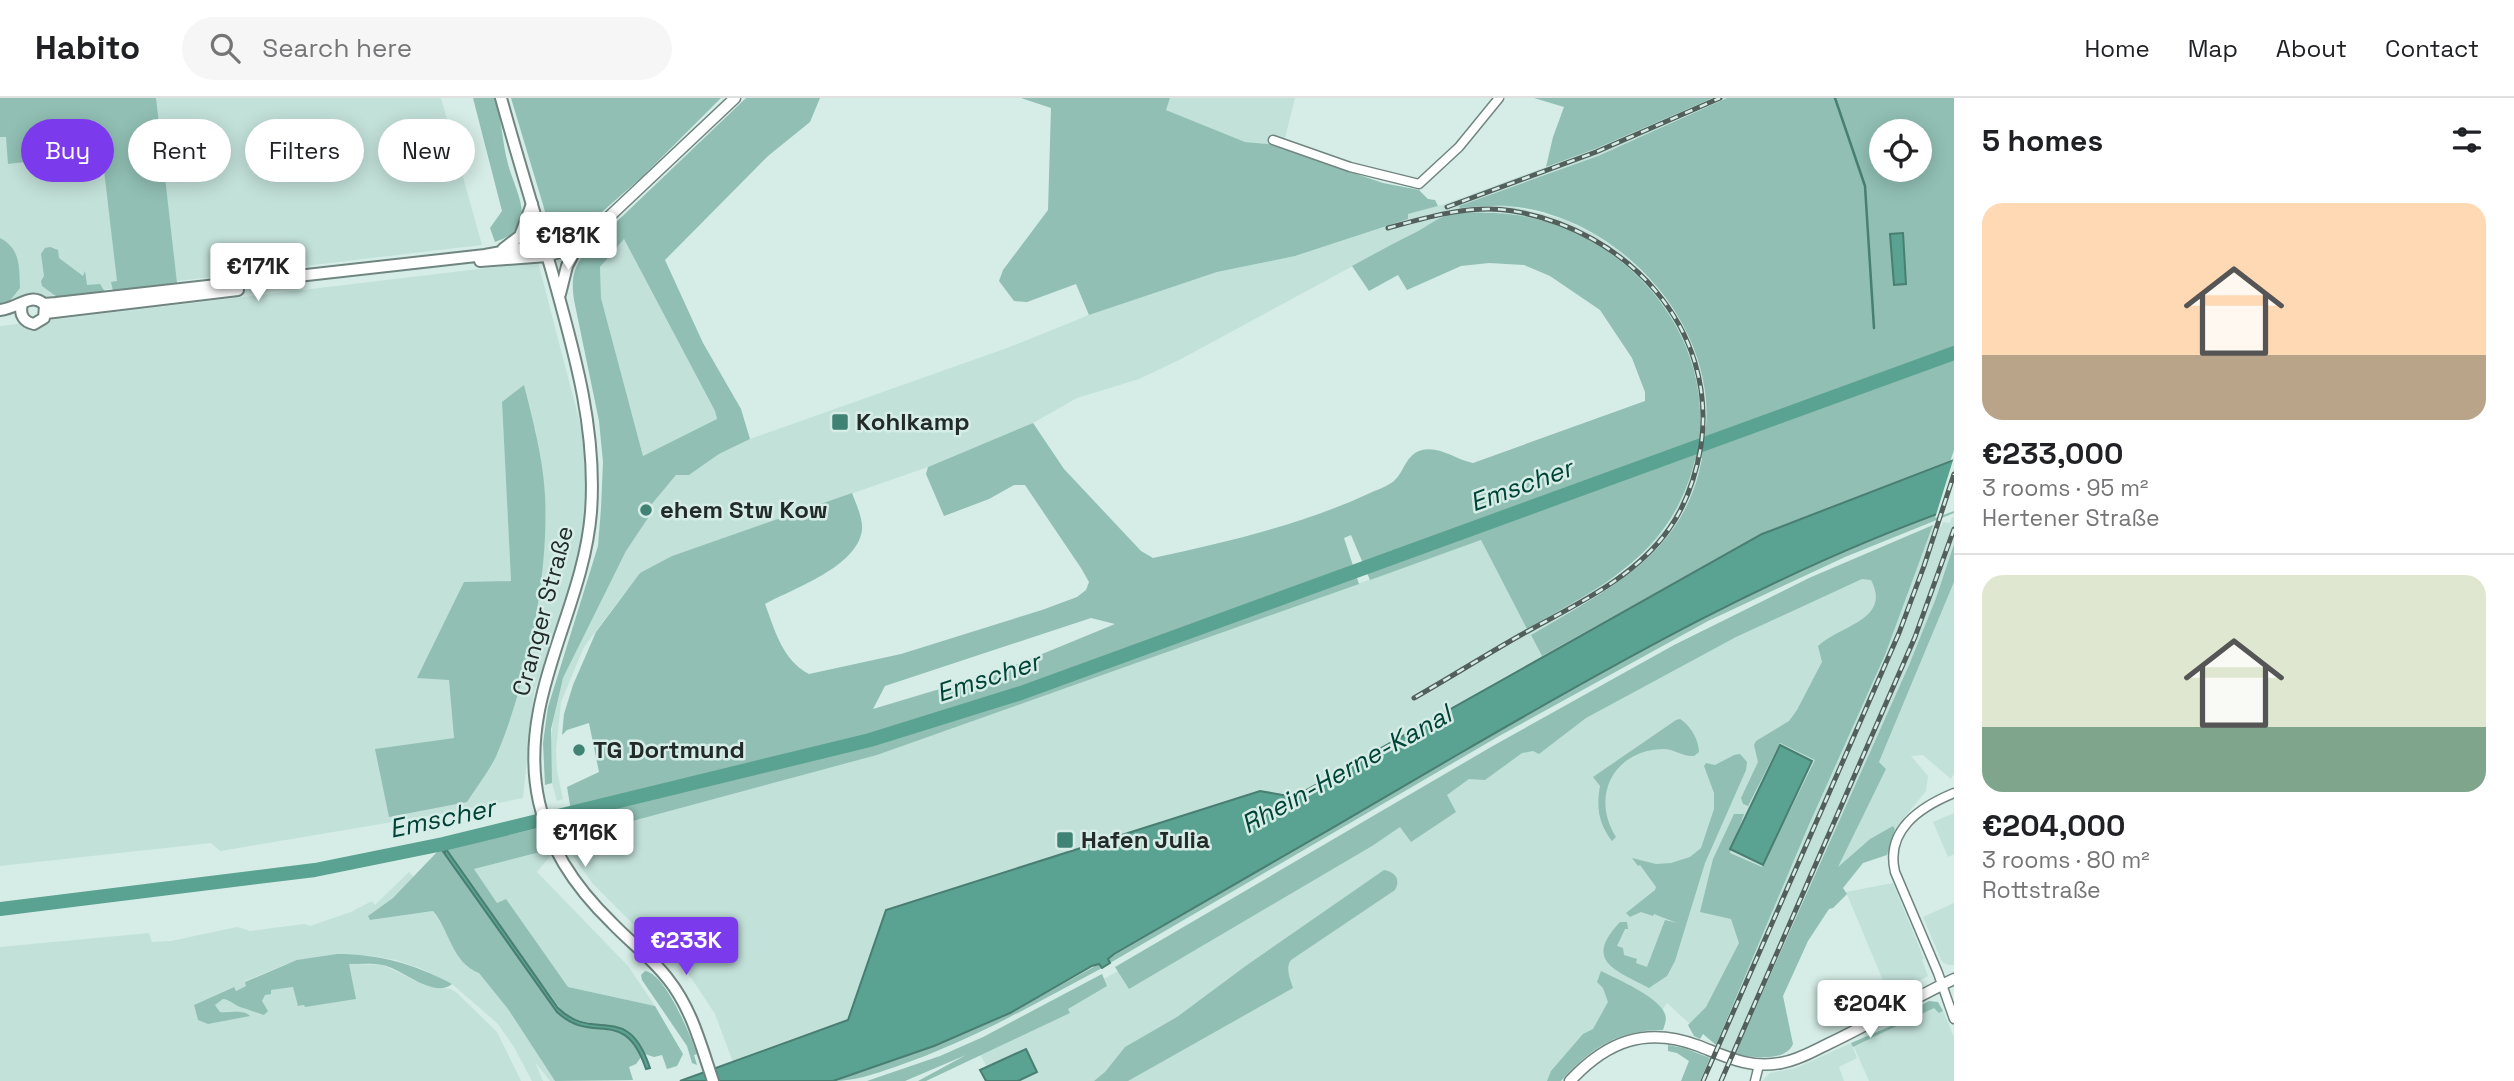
<!DOCTYPE html>
<html lang="en">
<head>
<meta charset="utf-8">
<style>
  body { margin:0; font-family:"Space Grotesk",sans-serif; background:#f6f6f6; color:#202124; height:100vh; display:flex; flex-direction:column; font-size:26px; white-space:nowrap }
  * { box-sizing:border-box; margin:0 }
  p { font-size:23px; color:#757577 }
  .icon { flex:none; width:38px; height:38px; fill:none; stroke:currentColor; stroke-width:2; stroke-linecap:round; stroke-linejoin:round }
  .map { position:relative; flex:1; overflow:hidden }
  .details { display:flex; flex-direction:column; background:#fff; width:560px }
  .details>* { flex:none }
  .top-card { position:absolute; left:21px; top:21px; width:665px; height:63px; display:flex; gap:14px }
  .fabs { position:absolute; left:1869px; top:21px; display:grid; gap:14px }
  .fabs a { display:grid; place-items:center; width:63px; height:63px; border-radius:50%; background:#fff; box-shadow:0 4px 18px #0003; font-size:35px }
  .price { position:absolute; translate:-50% -60px; padding:0 16px; border-radius:7px; background:#fff; color:#222; font-size:23px; line-height:46px; filter:drop-shadow(0 2px 4px #0008) }
  .price::after { content:''; position:absolute; left:50%; top:42px; width:21px; height:16px; margin-left:-10px; background:inherit; clip-path:polygon(0 0,100% 0,50% 100%) }
  .price.selected { background:#7c3aed; color:#fff }
  ul { padding:0; list-style:none }
  li { display:grid; align-content:center; gap:14px; height:371px; padding:0 28px }
  li+li { border-top:2px solid #e0e0e0 }
  li span { display:grid; place-items:center; height:217px; border-radius:21px; color:#555 }
  li>.icon { margin-inline-start:auto }
  span .icon { width:126px; height:126px; fill:#fffc; stroke-width:1 }
  li b { font-size:30px }
  h2 { display:flex; justify-content:space-between; align-items:center; height:84px; padding:0 28px; font-size:30px }
  .chip { padding:0 24px; border-radius:32px; background:#fff; box-shadow:0 4px 18px #0003; font-size:24px; line-height:63px }
  .chip.selected { background:#7c3aed; color:#fff }
  header { display:flex; align-items:center; gap:42px; box-sizing:border-box; height:98px; padding:0 35px; background:#fff; border-bottom:2px solid #e0e0e0 }
  header strong { font-size:33px }
  nav { display:flex; gap:38px; margin-inline-start:auto; font-size:24px }
  .search { width:490px; height:63px; background:#f6f6f6; display:flex; align-items:center; gap:18px; box-sizing:border-box; padding:0 24px; border-radius:38px; color:#757577; font-size:26px }
  main { display:flex; flex:1; min-height:0 }
  .map>svg:first-child { display:block }
  .built { fill:#c2e1d9; fill-rule:evenodd }
  .green { fill:#91bfb3; fill-rule:evenodd }
  .water { fill:#5aa291; stroke:#497e72; stroke-width:2 }
  .pier { fill:#d5ede6 }
  .lines { fill:none; stroke-linecap:round; stroke-linejoin:round }
  .stream { stroke:#497e72; stroke-width:2.5 }
  .river { stroke:#5aa291; stroke-width:14 }
  .minor-casing { stroke:#70857f; stroke-width:11 }
  .tertiary-casing { stroke:#70857f; stroke-width:13 }
  .secondary-casing { stroke:#70857f; stroke-width:14 }
  .minor { stroke:#fff; stroke-width:8 }
  .tertiary { stroke:#fff; stroke-width:10 }
  .secondary { stroke:#fff; stroke-width:10 }
  .rail-casing { stroke:#525f5b; stroke-width:5 }
  .rail { stroke:#d5ede6; stroke-width:2.5; stroke-dasharray:8; stroke-linecap:butt }
  .poi-dot { fill:#408274; stroke:#d5ede6; stroke-width:2.5 }
  .labels { text-anchor:middle; stroke-width:5; stroke-linejoin:round; paint-order:stroke }
  .poi-label { font-size:24px; font-weight:bold; fill:#222b28; stroke:#d5ede6; text-anchor:start }
  .street-label { font-size:24px; fill:#222b28; stroke:#d5ede6 }
  .water-label { font-size:26px; font-style:italic; fill:#004237; stroke:#d5ede6 }
</style>
</head>
<body>
<header>
<strong>Habito</strong>
<div class="search"><svg class="icon" aria-label="search" viewBox="0 0 24 24"><circle cx="10" cy="10" r="6"/><path d="M15 15l6 6"/></svg>Search here</div>
<nav><a>Home</a><a>Map</a><a>About</a><a>Contact</a></nav>
</header>
<main>
<div class="map">
<svg width="1954" height="983" viewBox="0 0 1954 983">
  <rect width="100%" height="100%" fill="#d5ede6"/>
  <g class="built">
    <path d="M0,0H441L482,147L0,204Z"/>
    <path d="M1170,0H1295L1282,52L1262,45L1245,44L1166,12Z"/>
    <path d="M1713,0H1727L1598,58L1460,108H1510L1540,115L1565,122L1595,137L1623,156L1653,184L1686,232L1700,266L1704,285L1707,329H1700L1698,286L1689,253L1619,162L1591,143L1537,121L1509,116L1447,117L1181,261L1139,281L1077,300L1033,325L928,369L672,458L626,493L584,549L561,604L556,652L557,673L563,701L557,703L552,685L550,653L554,612L563,580L626,453L648,420L651,407L676,377H689L719,356L750,341L1007,250L1089,217L1217,174L1295,158L1408,121V116L1445,106L1595,51Z"/>
    <path d="M624,141L715,313L717,322L643,358L601,200L600,169Z"/>
    <path d="M538,164L587,352L585,416L572,485L534,594L523,700L464,712L220,753L211,745L0,768V228ZM502,304L535,330L545,397L542,480L527,566L498,656L382,651L454,640L449,582L511,483Z"/>
    <path d="M1694,366L1701,367L1691,401L1674,431L1658,452L1621,483L1531,537L1542,558L1294,699L1260,693L886,812L848,922L733,964L715,916L692,881L665,851L668,848L664,847L659,849L642,832L637,830L593,786L569,752L573,747L569,733L577,730L580,738L583,739L592,734L877,657L1481,442L1527,530L1618,477L1639,460L1668,427L1683,398Z"/>
    <path d="M1952,419L1954,420V446L1936,500L1909,567L1735,956L1716,947L1808,729L1885,557L1933,427L1941,429L1943,424L1950,425Z"/>
    <path d="M1882,461L1899,480L1746,837L1702,924L1692,928L1667,905L1659,917L1597,942L1560,983H994L978,952L1318,760Z"/>
    <path d="M1954,484V675L1951,681L1923,657L1911,658L1928,678L1926,693L1895,731L1893,729L1870,741L1836,771L1886,671L1879,664Z"/>
    <path d="M1954,715V756L1948,759L1933,724Z"/>
    <path d="M548,752L551,757L537,774L628,868L655,908L568,889L506,802L497,805L474,771Z"/>
    <path d="M409,774L414,779L393,800L368,818L370,822L433,813L472,872L479,874L508,911L555,983H550L535,964L543,983H532L514,949L497,925L452,886L422,871L396,862L371,858L337,856L287,866L245,883L247,888L236,893L233,889L194,907L198,922L206,924L249,916L220,914L215,907L223,901L249,910L260,917L262,899L265,896L270,892L294,889L299,908L355,901L348,866L383,867L414,882L440,890L451,891L457,895L497,934L521,983H0V849L149,835L152,844L171,843L237,829L250,833L304,826L310,828L351,814L372,803L375,807Z"/>
    <path d="M1893,785L1924,861L1922,862L1928,878L1890,899L1846,794Z"/>
    <path d="M1954,805V867H1949L1942,864L1923,819Z"/>
    <path d="M1934,909L1939,915L1943,913L1954,939V983H1869L1854,949Z"/>
    <path d="M1851,945L1857,960L1839,969L1844,983H1762L1770,975L1796,970Z"/>
  </g>
  <g class="green">
    <path d="M0,0H156L177,185L113,193L111,184L117,183L102,55L8,66L6,39H0Z"/>
    <path d="M473,0H495C502,22 502,44 508,66C512,82 523,102 522,119C522,133 507,140 495,144L490,130L502,113Z"/>
    <path d="M511,0H721L643,78L603,113L578,132L553,140Z"/>
    <path d="M746,0H820L810,24L768,58L665,162L703,245L741,311L750,341L719,356L689,377H676L651,407L648,420L626,453L563,580L551,631L552,685L545,687L543,645L548,609L598,448L601,410L603,364L599,323L574,202C571,180 573,172 585,154ZM624,141L715,313L717,321L643,358L601,200L600,169Z"/>
    <path d="M1021,0H1170L1166,12L1245,44L1268,46L1383,85L1419,92L1428,101L1435,102L1438,108L1408,116V121L1295,158L1217,174L1089,217L1076,186L1027,204L1014,203L999,183L1003,172L1048,112L1051,10Z"/>
    <path d="M1534,0H1713L1595,51L1546,69L1553,39L1564,9Z"/>
    <path d="M1727,0H1954V352L1950,364L1765,434L1542,558L1531,537C1608,491 1685,457 1702,360L1695,362C1671,457 1605,486 1527,531L1481,442L1370,482L1351,437L1344,440L1359,486L877,657L592,734L583,739L581,738L577,730L574,731L567,689L599,674L589,625L567,632L562,637L564,616L573,587L596,534L640,475L672,458L852,395C856,406 863,420 862,432C857,469 794,490 765,506C775,532 782,562 809,576L901,556L1042,512L1077,499L1086,492L1089,484L1081,470L1025,387H1014L989,401L944,418L926,376L928,369L1033,325L1064,371L1141,453L1153,460C1227,444 1301,427 1370,395C1377,392 1388,388 1394,383C1405,373 1405,357 1422,352C1441,348 1456,362 1473,365L1645,303V294L1632,260L1600,212L1550,178L1524,167L1489,165L1461,168L1407,192L1398,177L1369,193L1352,168C1374,156 1396,144 1418,133C1427,128 1437,121 1446,117C1460,113 1480,115 1494,115C1605,119 1707,217 1700,331L1706,329C1715,222 1615,116 1508,108C1492,107 1476,109 1460,110L1459,108L1598,58ZM1881,33H1920V72H1881ZM1091,520L1115,526L1003,572L873,611L885,588Z"/>
    <path d="M0,140C21,151 19,169 20,190L8,205L0,206Z"/>
    <path d="M50,149L58,152L59,160L83,178L85,173L87,187L100,186L105,194L57,199L42,188L41,183L44,178L41,156L45,150Z"/>
    <path d="M524,287C533,323 543,360 545,397C549,476 528,581 498,654C491,671 477,688 467,704L389,719L375,651L454,640L449,582L417,580L464,484L511,483L502,304Z"/>
    <path d="M1954,410V415L1845,459L1708,523L1501,637L1110,865L1108,861L1114,856C1229,790 1343,724 1457,657C1617,564 1779,472 1954,410Z"/>
    <path d="M1933,427L1885,557L1808,729L1716,947L1703,936L1700,941L1694,938L1688,927L1706,909L1739,845L1731,821L1700,814L1713,761L1734,716H1744L1730,755L1762,769L1815,662L1780,645L1748,708L1743,706L1741,700L1758,664L1754,647L1756,643L1789,623L1797,612L1822,564L1818,548C1840,527 1892,522 1871,482L1862,481L1736,539L1586,620L1539,656L1533,653L1522,655L1485,682L1469,681L1447,697L1456,714L1411,744L1400,729L1372,748L1129,891L1115,869L1491,649L1674,547L1809,480Z"/>
    <path d="M1954,446V484L1879,664L1886,671L1838,769L1870,741L1893,728L1895,731L1887,757L1863,765L1843,790L1847,796L1833,810L1829,811L1808,843L1783,898L1793,946C1785,965 1751,959 1735,956L1909,567L1936,500Z"/>
    <path d="M1680,621C1690,627 1699,642 1699,654L1694,658C1683,659 1674,651 1663,651C1614,652 1590,698 1616,739L1612,743C1599,726 1596,710 1600,688L1593,679L1676,622Z"/>
    <path d="M1740,656L1747,664L1746,672L1705,765L1675,863L1667,878L1649,890C1615,872 1583,863 1620,824H1627L1628,831H1625L1617,848L1623,850L1624,857L1637,861L1636,865L1647,869L1665,822L1677,825L1654,816L1653,818L1641,814L1630,819L1626,815L1655,792L1656,789L1640,767L1638,768L1632,760L1656,766L1671,765L1690,759L1701,750L1714,711V695L1704,668L1706,665L1715,667L1734,657Z"/>
    <path d="M539,730L548,752L474,771L497,805L506,801L568,889L655,908L683,956L677,968L667,971L662,957L654,959L645,956C628,917 594,934 564,916L446,755V751Z"/>
    <path d="M442,752L559,917C587,939 625,918 642,958L636,966L629,969L633,982L555,983L508,911L479,875C452,865 449,831 433,813L370,822L368,818L393,800L438,753Z"/>
    <path d="M1384,772C1395,774 1401,781 1395,792L1291,862C1285,870 1290,881 1293,890L1128,983H1094L1105,974L1125,949L1177,919L1247,867Z"/>
    <path d="M337,856C379,856 415,866 452,886C434,901 402,871 383,867C372,865 360,866 349,866L356,901L305,909L304,907L298,908L293,889L271,892V896L265,897L262,903L268,913L264,917C256,915 248,911 240,909C234,907 231,902 223,901L215,907L220,914C230,915 243,911 250,918L208,926L198,922L194,907L234,889L236,893L246,888L245,884L297,862Z"/>
    <path d="M1099,866L1102,870C1035,906 968,944 895,969C874,976 855,983 833,983L934,948L1010,915Z"/>
    <path d="M645,873C666,876 690,937 697,956L694,957L697,967L692,965L687,948L642,882L641,877Z"/>
    <path d="M1601,873C1617,881 1659,899 1665,916C1667,922 1665,926 1663,932C1617,932 1591,950 1561,983H1547L1551,973L1583,936L1593,931L1608,904L1603,890L1597,884Z"/>
    <path d="M1102,876L1107,888L1068,911L1070,915L926,983H918L966,957L905,983H867L940,958L983,939Z"/>
    <path d="M1929,903L1938,904L1943,913L1939,915L1934,910L1853,949L1851,945L1900,924L1916,910Z"/>
    <path d="M1668,947L1684,950L1710,960L1700,983H1681L1689,963L1677,955L1668,953Z"/>
  </g>
  <g class="water">
    <path d="M1903,135L1906,186L1894,187L1890,136Z"/>
    <path d="M1954,362V410C1779,472 1617,564 1457,657C1343,724 1229,790 1114,856L1108,861L1110,865L1102,870L1099,866L1092,868L1010,915L934,948L833,983H680L848,922L886,812L1260,693L1294,699L1762,436Z"/>
    <path d="M1780,647L1812,663L1763,767L1730,751Z"/>
    <path d="M446,751L558,910C594,946 627,901 650,970L646,971C624,906 594,949 557,914L442,752Z"/>
    <path d="M1026,951L1037,974L1018,983H986L980,972Z"/>
  </g>
  <path class="pier" d="M1954,359V413L1935,420Z"/>
  <g class="lines">
    <g class="stream">
      <path d="M1835,0L1865,88L1874,230"/>
      <path d="M1889,273L1891,278"/>
      <path d="M443,746L445,754"/>
    </g>
    <path class="river" d="M0,811L315,772L443,746L870,642L1021,595L1954,255"/>
    <g class="minor-casing">
      <g id="minor">
        <path d="M1273,42L1350,69L1419,86L1459,49L1499,0"/>
        <path d="M1954,695C1920,709 1885,732 1895,774L1938,875L1954,921"/>
        <path d="M1755,983L1759,967"/>
      </g>
    </g>
    <g class="tertiary-casing">
      <g id="tertiary">
        <path d="M544,146L562,144L588,133"/>
        <path d="M547,158L577,149L735,0"/>
        <path d="M1570,983C1607,943 1646,928 1699,948C1727,959 1750,971 1781,965C1799,962 1815,952 1830,945C1872,925 1912,901 1954,881"/>
      </g>
    </g>
    <g class="secondary-casing">
      <g id="secondary">
        <path d="M501,0C517,58 535,116 552,174C574,253 597,331 591,414C583,515 516,600 539,704C549,752 577,791 612,825C630,844 652,860 668,881C692,911 701,948 713,983"/>
        <path d="M503,151L520,138L532,106"/>
        <path d="M480,163L547,158"/>
        <path d="M560,196L567,168L577,149"/>
        <path d="M22,206C19,217 24,224 34,226L44,220L45,208"/>
        <path d="M0,212C19,210 30,194 44,206L56,205L485,157L544,146"/>
        <path d="M46,215L238,192"/>
      </g>
    </g>
    <use href="#minor" class="minor"/>
    <use href="#tertiary" class="tertiary"/>
    <use href="#secondary" class="secondary"/>
    <g class="rail-casing">
      <g id="rail">
        <path d="M1447,109L1596,54L1720,0"/>
        <path d="M1388,130C1428,119 1471,106 1513,113C1626,132 1718,229 1701,348C1696,377 1686,407 1669,431C1633,482 1572,508 1519,538C1484,558 1449,580 1414,600"/>
        <path d="M1703,983L1899,535L1924,468L1954,376"/>
        <path d="M1721,983L1915,539L1954,431"/>
      </g>
    </g>
    <use href="#rail" class="rail"/>
  </g>
  <g class="poi-dot">
    <rect x="831" y="315" width="18" height="18" rx="3.5"/>
    <circle cx="646" cy="412" r="7"/>
    <circle cx="579" cy="652" r="7"/>
    <rect x="1056" y="733" width="18" height="18" rx="3.5"/>
  </g>
  <g class="labels">
    <g class="poi-label">
      <text x="856" y="332">Kohlkamp</text>
      <text x="660" y="420">ehem Stw Kow</text>
      <text x="593" y="660">TG Dortmund</text>
      <text x="1081" y="750">Hafen Julia</text>
    </g>
    <g class="street-label">
      <text transform="translate(543 513) rotate(-75)" y="8">Cranger Straße</text>
    </g>
    <g class="water-label">
      <text transform="translate(1521 387) rotate(-20)" y="9">Emscher</text>
      <text transform="translate(988 579) rotate(-18)" y="9">Emscher</text>
      <text transform="translate(1346 671) rotate(-29)" y="9">Rhein-Herne-Kanal</text>
      <text transform="translate(442 720) rotate(-12)" y="9">Emscher</text>
    </g>
  </g>
</svg>
<div class="fabs">
<a><svg class="icon" aria-label="locate" viewBox="0 0 24 24"><circle cx="12" cy="12" r="6"/><path d="M12 2v4M12 18v4M2 12h4M18 12h4"/></svg></a>
</div>
<b class="price" style="left:568px;top:174px">€181K</b>
<b class="price" style="left:258px;top:205px">€171K</b>
<b class="price" style="left:585px;top:771px">€116K</b>
<b class="price selected" style="left:686px;top:879px">€233K</b>
<b class="price" style="left:1870px;top:942px">€204K</b>
<div class="top-card">
<a class="chip selected">Buy</a>
<a class="chip">Rent</a>
<a class="chip">Filters</a>
<a class="chip">New</a>
</div>
</div>
<section class="details">
<h2>5 homes<svg class="icon" aria-label="filters" viewBox="0 0 24 24"><path d="M4 7h16M4 17h16"/><circle cx="9" cy="7" r="2"/><circle cx="15" cy="17" r="2"/></svg></h2>
<ul>
<li><span style="background:linear-gradient(#ffd9b3 70%,#b9a48a 0)"><svg class="icon" aria-label="home" viewBox="0 0 24 24"><path d="M3 11l9-7 9 7M6 9v11h12V9"/></svg></span><div><b>€233,000</b><p>3 rooms · 95 m²</p><p>Hertener Straße</p></div></li>
<li><span style="background:linear-gradient(#dfe7d0 70%,#7fa58c 0)"><svg class="icon" aria-label="home" viewBox="0 0 24 24"><path d="M3 11l9-7 9 7M6 9v11h12V9"/></svg></span><div><b>€204,000</b><p>3 rooms · 80 m²</p><p>Rottstraße</p></div></li>
</ul>
</section>
</main>
</body>
</html>
